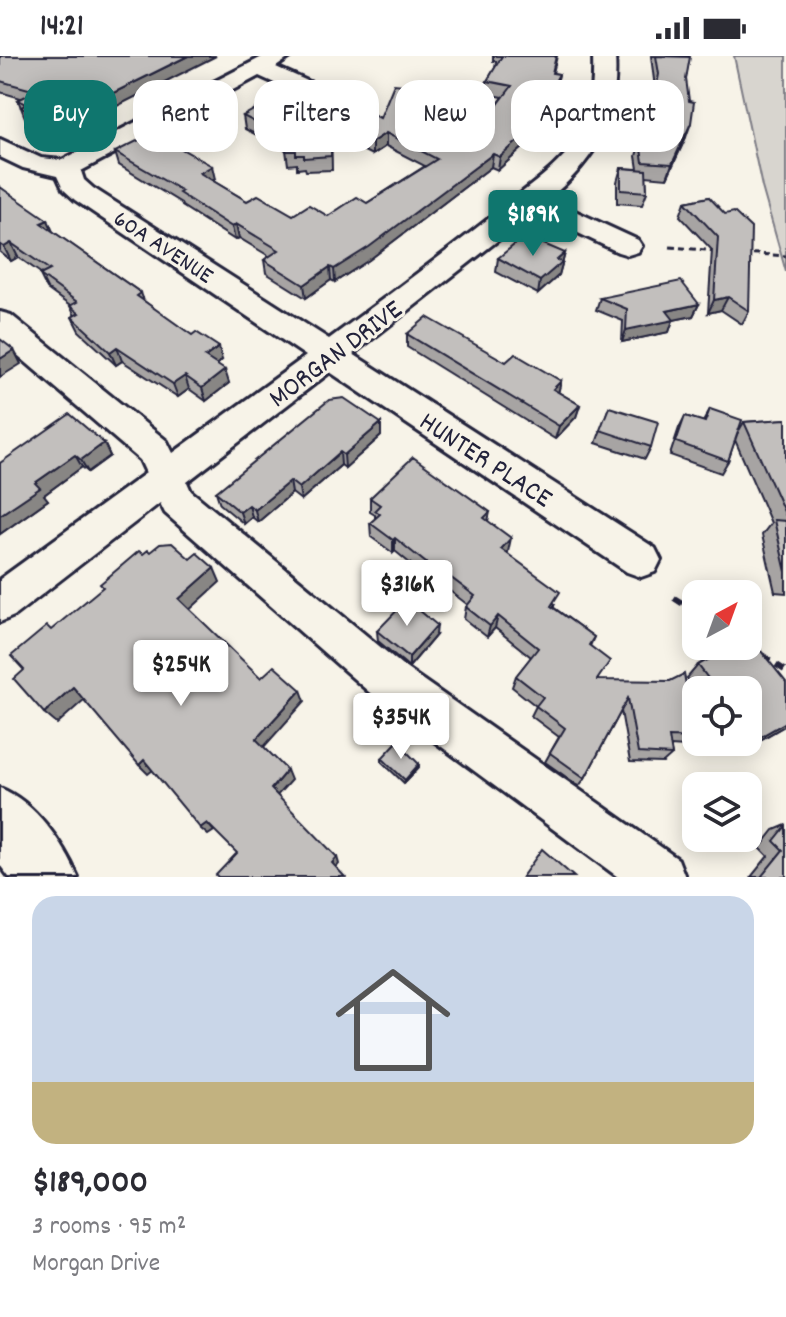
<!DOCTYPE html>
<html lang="en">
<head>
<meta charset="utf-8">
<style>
  body { margin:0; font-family:Dekko,sans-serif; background:#f7f7f7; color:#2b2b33; height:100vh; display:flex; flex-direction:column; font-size:30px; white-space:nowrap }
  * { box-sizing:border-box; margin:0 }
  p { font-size:26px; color:#7c7c81 }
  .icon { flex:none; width:44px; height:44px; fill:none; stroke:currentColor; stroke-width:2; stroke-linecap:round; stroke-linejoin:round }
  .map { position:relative; height:821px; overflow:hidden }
  .sheet { display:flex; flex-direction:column; background:#fff; flex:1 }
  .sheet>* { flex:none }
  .guide { position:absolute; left:24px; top:24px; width:738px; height:72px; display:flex; gap:16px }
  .needle { width:52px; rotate:41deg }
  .tools { position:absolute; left:682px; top:524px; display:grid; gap:16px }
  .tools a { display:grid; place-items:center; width:80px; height:80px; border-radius:16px; background:#fff; box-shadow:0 4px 20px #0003; font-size:40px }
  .price { position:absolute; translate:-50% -68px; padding:0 18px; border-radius:8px; background:#fff; color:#222; font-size:26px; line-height:52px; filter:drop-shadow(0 2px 4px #0008) }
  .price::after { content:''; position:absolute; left:50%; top:48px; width:24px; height:18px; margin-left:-12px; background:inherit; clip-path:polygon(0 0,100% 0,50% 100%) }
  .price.selected { background:#0f766e; color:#fff }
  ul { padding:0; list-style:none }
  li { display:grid; align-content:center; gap:16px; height:424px; padding:0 32px }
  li+li { border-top:2px solid #e1e1e2 }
  li span { display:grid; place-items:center; height:248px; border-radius:24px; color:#555 }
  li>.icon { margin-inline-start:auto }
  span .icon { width:144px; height:144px; fill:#fffc; stroke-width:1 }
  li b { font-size:34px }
  .tag { padding:0 28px; border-radius:24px; background:#fff; box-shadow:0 4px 20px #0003; font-size:28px; line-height:72px }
  .tag.selected { background:#0f766e; color:#fff }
  .status { display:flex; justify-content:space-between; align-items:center; height:56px; padding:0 40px; background:#fff; direction:ltr }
  .status svg { height:22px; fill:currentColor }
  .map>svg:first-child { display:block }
  .green { fill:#d8d5cf; stroke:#7d7c85; stroke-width:2 }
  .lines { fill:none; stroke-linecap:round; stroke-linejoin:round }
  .minor-casing { stroke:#22223b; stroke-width:6 }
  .major-casing { stroke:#22223b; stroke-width:6 }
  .path-far1 { stroke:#22223b; stroke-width:3; stroke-dasharray:6 4; stroke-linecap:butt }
  .path { stroke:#22223b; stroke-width:6; stroke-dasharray:10 7; stroke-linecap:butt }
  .minor { fill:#f7f3e8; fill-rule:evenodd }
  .major { fill:#f7f3e8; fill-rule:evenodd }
  .wall { fill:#a7a4a3; stroke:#22223b; stroke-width:2 }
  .shaded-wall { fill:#888684; stroke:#22223b; stroke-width:2 }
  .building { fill:#c2bfbd; stroke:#22223b; stroke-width:2 }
  .labels { text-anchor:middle; stroke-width:6; stroke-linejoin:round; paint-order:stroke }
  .far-street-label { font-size:24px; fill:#22223b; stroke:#f7f3e8 }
  .street-label { font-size:28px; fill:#22223b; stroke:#f7f3e8 }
</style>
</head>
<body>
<div class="status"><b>14:21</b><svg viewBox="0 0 49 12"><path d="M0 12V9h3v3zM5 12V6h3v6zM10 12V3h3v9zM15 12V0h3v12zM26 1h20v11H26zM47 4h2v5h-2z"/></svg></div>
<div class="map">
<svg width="786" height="821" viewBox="0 0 786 821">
  <rect width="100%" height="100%" fill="#f7f3e8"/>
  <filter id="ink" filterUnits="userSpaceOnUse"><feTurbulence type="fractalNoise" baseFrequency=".0125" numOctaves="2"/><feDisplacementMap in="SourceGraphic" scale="16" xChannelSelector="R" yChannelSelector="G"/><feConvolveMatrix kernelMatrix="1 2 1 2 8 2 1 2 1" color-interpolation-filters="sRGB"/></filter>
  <g filter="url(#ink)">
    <path class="green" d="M734,0H786V216L762,131Z"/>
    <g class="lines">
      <g class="minor-casing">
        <path id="minor" d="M264,0H292L276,11L350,44L354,49L350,54H334L259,20L81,115L84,124L93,132L329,283C393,236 458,187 520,138C540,122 562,106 577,83C592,59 594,28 593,0H615C619,64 597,102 549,143L638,184L642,190L638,196L628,199L618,196L534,156L353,298L655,492L661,504L655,516L641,521L627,516L330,316L187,426L191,435L407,613L678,803L685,821H618L377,643L165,457L160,447L14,560L0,566V523L146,417L140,404L0,284V256L11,259L167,385L173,397L306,300L75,144L63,133L57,120L23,112L0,101V83L41,102L62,104Z"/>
      </g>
      <g class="major-casing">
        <path id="major" d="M0,732C35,746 63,787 78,821H9L0,809Z"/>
      </g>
      <g class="path-far1">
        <path d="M670,191L717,195"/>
        <path d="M743,197L786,200"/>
      </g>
      <g class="path">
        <path d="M674,542L696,556"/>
        <path d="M762,599L786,615"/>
      </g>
      <use href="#minor" class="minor"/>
      <use href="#major" class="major"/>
    </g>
    <g class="wall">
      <path d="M0,0L113,52L115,58L63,83L57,79L52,81L26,64L18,44L21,42L0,36Z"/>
      <path d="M493,0H557L553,17L559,18L556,31L546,52L545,61L526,89L498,114L491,111L369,204L335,226L331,224L306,242L266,217L264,204L269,200L239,182L235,184L182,150L181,147L119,109L115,96L215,123L213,125L247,145L293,159L328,160L367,147L425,110L386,90L372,99L342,84V71L380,62L425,31V35L429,36V49L424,62L468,81L483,68L503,41L486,38L487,25L495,12L496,5H493Z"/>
      <path d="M651,0H689L686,23V81L667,122L646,120L647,136L642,149L617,147V126L621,112L638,113L636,100L640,86L648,67L655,32Z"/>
      <path d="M243,60L322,68L331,67L332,114L306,115L305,112L297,113V108L288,109L286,94L245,73Z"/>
      <path d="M0,131L52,175L141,237L144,245L222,304L217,309L229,327L206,345L189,333L178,341L122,305L116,309L79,275L72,261L75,260L70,250L47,233L40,219L42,218L18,201L11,205L0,196Z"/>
      <path d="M709,141L749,255L742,268L721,254L708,257L712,194L680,160L685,146Z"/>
      <path d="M565,197L559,219L538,238L496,216L498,202Z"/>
      <path d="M600,242L699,248L693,260L673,264L669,276L622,286L623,265L596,254Z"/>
      <path d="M407,278L506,306L561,325L558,336L580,349L576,361L555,383L407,291Z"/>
      <path d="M609,351L651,391L645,403L596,387Z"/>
      <path d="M710,353L737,378L744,366L786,363V537L775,536L762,479L771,467L735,384L728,405L721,417L670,399L679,372L685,360L703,366Z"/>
      <path d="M381,367V380L345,412L341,409L301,444L292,437L258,466L252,461L244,468L220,448L216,436Z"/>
      <path d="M104,387L110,400L88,416L82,411L44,439L48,444L0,478V407Z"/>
      <path d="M370,442L490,456L488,465L508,496L507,497L555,548L553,551L594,581L590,590L598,624L696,682L686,691L670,690L672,699L663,707L630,706L621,655L585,722L579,730L545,706L559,681L531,660L536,650L512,631L516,620L531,601L495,572L487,581L464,563L466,551L468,549L437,525L434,527L395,495L393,497L371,481L370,467L375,463V459L370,456Z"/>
      <path d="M377,575L436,579L409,611L378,585Z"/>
      <path d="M715,590H748L786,669L743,694L738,686H748V634L696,635L687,622L698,609L706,604L705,602Z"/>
      <path d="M382,702L419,708V711L404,727L382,706Z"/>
      <path d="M786,769V821H751L768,800L760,792L774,774Z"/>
    </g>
    <g class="shaded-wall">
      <path d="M188,0H216L113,52L115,58L63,83L58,70L105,41Z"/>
      <path d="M559,18L556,31L546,52L545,61L526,89L498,114L500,101L544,47Z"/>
      <path d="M429,36V49L420,74L421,60Z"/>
      <path d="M52,66L57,79L52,81L47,68Z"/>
      <path d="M691,67L686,81L667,122L672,108Z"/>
      <path d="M386,77V90L372,99V86Z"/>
      <path d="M493,98L491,111L369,204L335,226L334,213Z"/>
      <path d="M212,110L215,123L203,130L200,117Z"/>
      <path d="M48,164L54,178L41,167Z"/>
      <path d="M236,168L239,182L235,184L232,171Z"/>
      <path d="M11,187L18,201L11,205L4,191Z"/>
      <path d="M565,197L559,219L538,238L540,225L557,204Z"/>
      <path d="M330,211L331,224L306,242L304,229Z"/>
      <path d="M728,241L721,254L708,257L714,244Z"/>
      <path d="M699,248L693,260L673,264L669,276L622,286L626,274L667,255Z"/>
      <path d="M117,291L122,305L116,309L110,296Z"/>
      <path d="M219,291L222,304L209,314L205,301Z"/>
      <path d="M14,294L21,308L0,321V303Z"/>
      <path d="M225,314L229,327L206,345L202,332Z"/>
      <path d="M185,320L189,333L178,341L173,328Z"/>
      <path d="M561,325L558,338L553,333Z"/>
      <path d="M580,349L576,361L555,383L559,370Z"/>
      <path d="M381,367V380L345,412L344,399Z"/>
      <path d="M104,387L110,400L88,416L81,404Z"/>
      <path d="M340,396L341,409L301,444L299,432Z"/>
      <path d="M75,399L82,411L44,439L48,444L0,478V459L35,427Z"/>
      <path d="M290,425L292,437L258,466L255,454Z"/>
      <path d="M249,449L252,461L244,468L240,456Z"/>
      <path d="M395,482V495L393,497V484Z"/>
      <path d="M511,482L508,496L498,506L501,493Z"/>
      <path d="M214,512L220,526L186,557L179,543Z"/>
      <path d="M438,512L437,525L434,527L436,515Z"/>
      <path d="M498,560L495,572L487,581L490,570Z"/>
      <path d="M437,569L436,579L409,611V601Z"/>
      <path d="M73,631L85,643L57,668L44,657Z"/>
      <path d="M301,634L305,645L262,693L256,683Z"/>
      <path d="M786,666V669L743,694L758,682Z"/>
      <path d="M144,704L153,714L148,718L139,709Z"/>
      <path d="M419,708V711L404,727L405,724Z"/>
      <path d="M287,714L291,724L275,742L271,733Z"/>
      <path d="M207,767L214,775L208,779L200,772Z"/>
      <path d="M337,801L339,808L335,813L332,807Z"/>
    </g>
    <g class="building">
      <path d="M0,0H188L105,41L111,44L58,70L52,66L47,68L21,51L27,48L18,44L36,35L0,25Z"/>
      <path d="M502,0H556L552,17L559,18L544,47L547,48L528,76L500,101L493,98L369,191L334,213L330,211L304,229L264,204L279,194L236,168L232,171L179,137L182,135L115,96L153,77L212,110L200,117L247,145L258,139L293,159L309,149L328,160L357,141L367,147L437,103L386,77L372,86L342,71L367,55L380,62L394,28L425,31L424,35L429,36L421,60L468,81L483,68L512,30L487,25Z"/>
      <path d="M656,0L690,1L686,23L689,45L694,46L691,67L672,108L643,106L640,86L651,62L659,18Z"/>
      <path d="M273,43L322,68L331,67V100L304,102V99H296V95H286V82L243,60Z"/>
      <path d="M621,112L646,114L647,136L621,134Z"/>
      <path d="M0,131L48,164L41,167L141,237L137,240L192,279L196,276L219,291L205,301L225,314L202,332L185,320L173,328L117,291L110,296L72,261L79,257L70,250L77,246L40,219L50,214L11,187L4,191L0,188Z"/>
      <path d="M709,141L725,158L734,156L751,172L749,255L728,241L714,244L718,181L685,146Z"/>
      <path d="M525,180L565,197L557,204L562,206L540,225L498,202Z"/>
      <path d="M681,225L699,248L667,255L674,264L626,274L627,253L600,242Z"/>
      <path d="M427,261L506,306L515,298L561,325L553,333L580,349L559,370L407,278Z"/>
      <path d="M0,283L14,294L0,303Z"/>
      <path d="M344,342L381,367L344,399L340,396L299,432L290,425L255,454L249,449L240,456L216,436L329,344Z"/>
      <path d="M609,351L658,366L651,391L600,374Z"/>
      <path d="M710,353L742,364L728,405L676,386L685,360L705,366Z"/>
      <path d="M70,358L104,387L81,404L75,399L35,427L40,432L0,459V407Z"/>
      <path d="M786,363V460L744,366Z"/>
      <path d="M413,401L490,456L484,462L511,482L501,493L560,536L551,550L594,581L589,589L610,605L597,624L670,625L684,618L696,682L669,681L672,699L638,697L628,642L585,722L550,697L565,672L536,650L543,641L516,620L538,592L498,560L490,570L466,551L475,540L438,512L436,515L395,482L393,484L370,467L380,458L375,454L380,449L370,442Z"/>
      <path d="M774,464L786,465V516Z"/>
      <path d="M172,487L190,503L197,497L214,512L179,543L261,622L274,610L301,634L256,683L287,714L271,733L337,801L332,807L345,821H218L216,819L237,797L207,767L200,772L144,704L139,709L73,631L44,657L14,623L24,614L11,600L47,570L51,574L103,531L100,528L139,495L143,498L148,494L150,496L160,488Z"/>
      <path d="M407,544L437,569L409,601L377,575Z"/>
      <path d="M748,579L786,626V666L758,682L748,669V634H717L698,609L723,596L718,590H748Z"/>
      <path d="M397,686L419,708L405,724L382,702Z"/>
      <path d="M786,770V821H761L783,794L774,785Z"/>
      <path d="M542,793L574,821H522Z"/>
    </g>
  </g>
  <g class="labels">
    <g class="far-street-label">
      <text transform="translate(164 190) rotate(33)" y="8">60A AVENUE</text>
    </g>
    <g class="street-label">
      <text transform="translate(334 296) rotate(-37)" y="10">MORGAN DRIVE</text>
      <text transform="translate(487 402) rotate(33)" y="10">HUNTER PLACE</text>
    </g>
  </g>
</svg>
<div class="tools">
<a><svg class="needle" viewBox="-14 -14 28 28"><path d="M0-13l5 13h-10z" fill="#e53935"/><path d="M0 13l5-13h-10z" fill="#7c7c81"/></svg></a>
<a><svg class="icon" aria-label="locate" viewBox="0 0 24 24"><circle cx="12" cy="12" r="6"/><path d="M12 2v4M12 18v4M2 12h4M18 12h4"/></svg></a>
<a><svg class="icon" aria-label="layers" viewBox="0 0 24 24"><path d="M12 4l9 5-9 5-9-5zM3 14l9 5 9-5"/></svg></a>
</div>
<b class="price selected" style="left:533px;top:202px">$189K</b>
<b class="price" style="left:407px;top:572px">$316K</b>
<b class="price" style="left:181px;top:652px">$254K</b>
<b class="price" style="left:401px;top:705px">$354K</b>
<div class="guide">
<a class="tag selected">Buy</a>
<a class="tag">Rent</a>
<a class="tag">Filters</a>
<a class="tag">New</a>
<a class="tag">Apartment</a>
</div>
</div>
<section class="sheet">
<ul>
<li><span style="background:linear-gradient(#c9d6e8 75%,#c2b280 0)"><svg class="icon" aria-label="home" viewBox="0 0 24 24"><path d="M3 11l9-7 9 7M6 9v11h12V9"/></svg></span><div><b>$189,000</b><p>3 rooms · 95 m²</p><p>Morgan Drive</p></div></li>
</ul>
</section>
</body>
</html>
